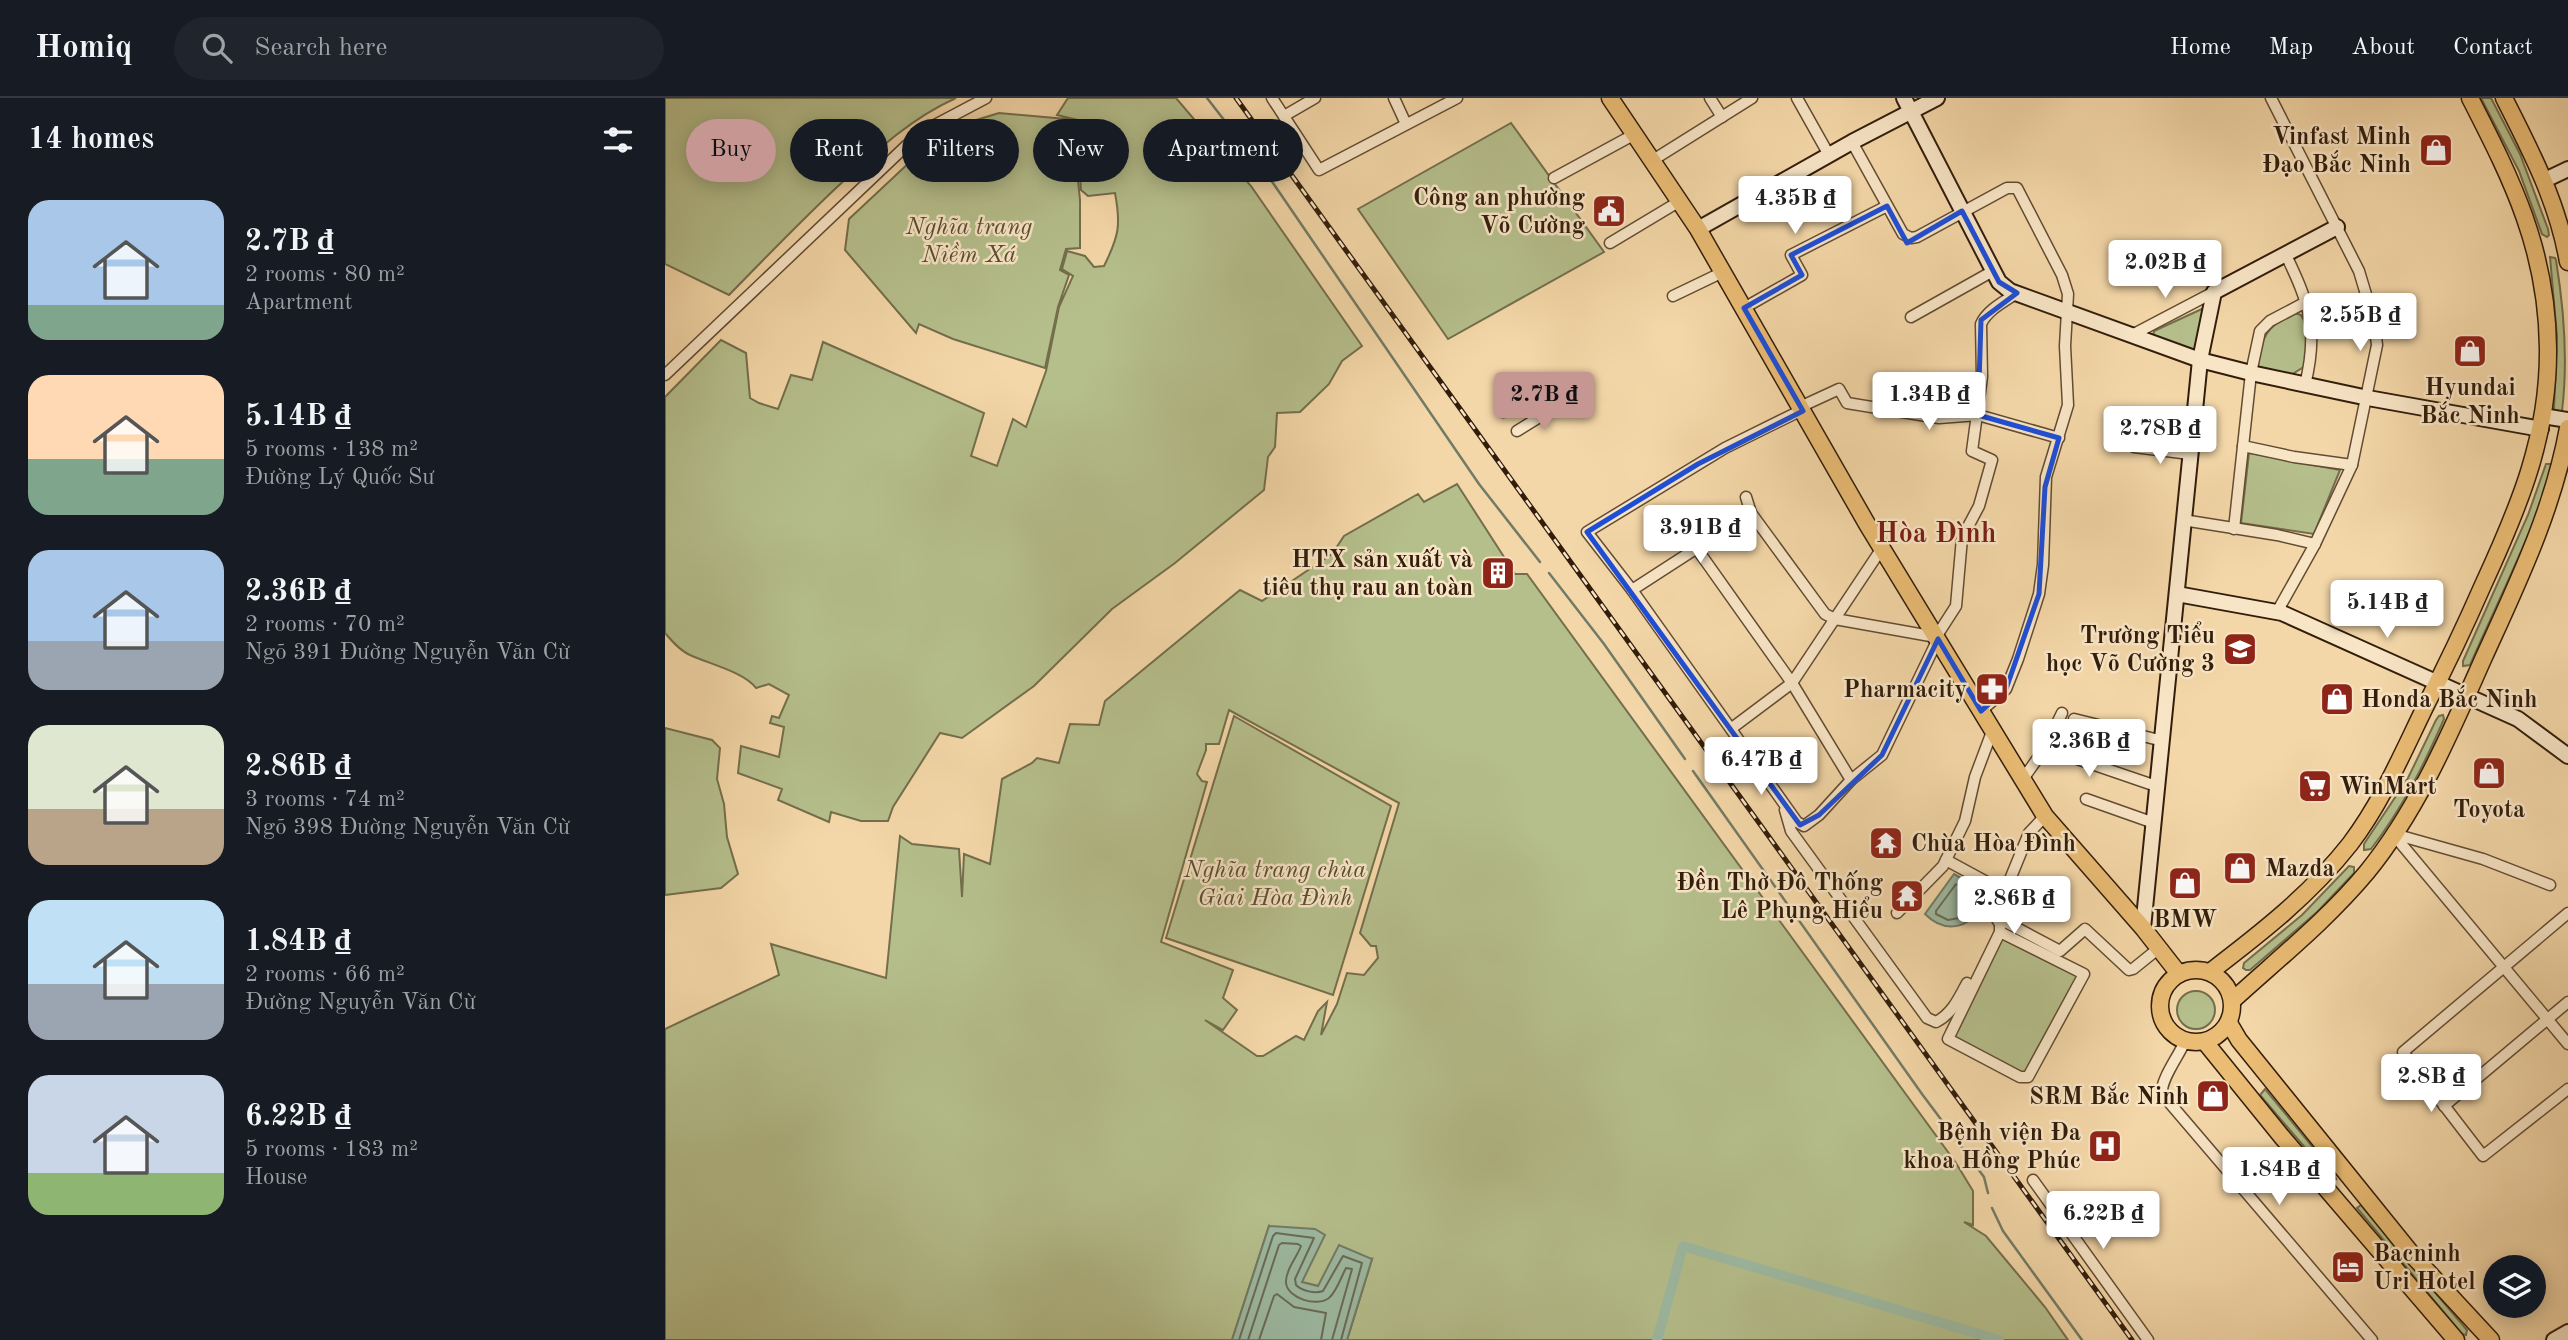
<!DOCTYPE html>
<html lang="en">
<head>
<meta charset="utf-8">
<style>
  body { margin:0; font-family:"Old Standard TT",serif; background:#20242c; color:#f1f3f6; height:100vh; display:flex; flex-direction:column; font-size:26px; white-space:nowrap }
  * { box-sizing:border-box; margin:0 }
  p { font-size:23px; color:#9ea1a6 }
  .icon { flex:none; width:38px; height:38px; fill:none; stroke:currentColor; stroke-width:2; stroke-linecap:round; stroke-linejoin:round }
  .map { position:relative; flex:1; overflow:hidden }
  .panel { display:flex; flex-direction:column; background:#171b24; width:665px }
  .panel>* { flex:none }
  .hud { position:absolute; left:21px; top:21px; width:665px; height:63px; display:flex; gap:14px }
  .buttons { position:absolute; left:1818px; top:1157px; display:grid; gap:14px }
  .buttons a { display:grid; place-items:center; width:63px; height:63px; border-radius:50%; background:#171b24; box-shadow:0 4px 18px #0003; font-size:35px }
  .price { position:absolute; translate:-50% -60px; padding:0 16px; border-radius:7px; background:#fff; color:#222; font-size:23px; line-height:46px; filter:drop-shadow(0 2px 4px #0008) }
  .price::after { content:''; position:absolute; left:50%; top:42px; width:21px; height:16px; margin-left:-10px; background:inherit; clip-path:polygon(0 0,100% 0,50% 100%) }
  .price.active { background:#c59692; color:#111 }
  ul { padding:0; list-style:none }
  li { display:flex; align-items:center; gap:21px; height:175px; padding:0 28px }
  li span { display:grid; place-items:center; flex:none; width:196px; height:140px; border-radius:21px; color:#555 }
  li>.icon { margin-inline-start:auto }
  span .icon { width:84px; height:84px; fill:#fffc; stroke-width:1 }
  li b { font-size:30px }
  h2 { display:flex; justify-content:space-between; align-items:center; height:84px; padding:0 28px; font-size:30px }
  .pill { padding:0 24px; border-radius:32px; background:#171b24; box-shadow:0 4px 18px #0003; font-size:24px; line-height:63px }
  .pill.active { background:#c59692; color:#111 }
  header { display:flex; align-items:center; gap:42px; box-sizing:border-box; height:98px; padding:0 35px; background:#171b24; border-bottom:2px solid #363941 }
  header strong { font-size:33px }
  nav { display:flex; gap:38px; margin-inline-start:auto; font-size:24px }
  .search { width:490px; height:63px; background:#20242c; display:flex; align-items:center; gap:18px; box-sizing:border-box; padding:0 24px; border-radius:38px; color:#9ea1a6; font-size:26px }
  main { display:flex; flex:1; min-height:0 }
  .map>svg:first-child { display:block }
  .green { fill:#b5bf8c; stroke:#746e4c; stroke-width:2; fill-rule:evenodd }
  .water { fill:#9dbaa3; stroke:#727b66; stroke-width:2 }
  .lines { fill:none; stroke-linecap:round; stroke-linejoin:round }
  .shore { stroke:#686c57; stroke-width:2 }
  .stream { stroke:#727b66; stroke-width:2.5 }
  .canal { stroke:#9dbaa3; stroke-width:10 }
  .street-casing { stroke:#624c32; stroke-width:13 }
  .secondary-casing { stroke:#321d0b; stroke-width:18 }
  .primary-casing { stroke:#321d0b; stroke-width:19 }
  .street { stroke:#f8e5c6; stroke-width:10 }
  .secondary { stroke:#f8e5c6; stroke-width:14 }
  .primary { stroke:#eabc74; stroke-width:16 }
  .rail-casing { stroke:#321d0b; stroke-width:5 }
  .rail { stroke:#f8e5c6; stroke-width:2.5; stroke-dasharray:8; stroke-linecap:butt }
  .marked { fill:none; stroke:#1d4ed8; stroke-width:5; stroke-linejoin:round }
  .labels { text-anchor:middle; stroke-width:5; stroke-linejoin:round; paint-order:stroke }
  .poi-label { font-size:24px; font-weight:bold; fill:#321d0b; stroke:#f8e5c6; text-anchor:end }
  .park-label { font-size:24px; font-style:italic; fill:#594e32; stroke:#f8e5c6 }
  .quarter-label { font-size:28px; font-weight:bold; fill:#7a1f14; stroke:#f8e5c6 }
</style>
</head>
<body>
<header>
<strong>Homiq</strong>
<div class="search"><svg class="icon" aria-label="search" viewBox="0 0 24 24"><circle cx="10" cy="10" r="6"/><path d="M15 15l6 6"/></svg>Search here</div>
<nav><a>Home</a><a>Map</a><a>About</a><a>Contact</a></nav>
</header>
<main>
<section class="panel">
<h2>14 homes<svg class="icon" aria-label="filters" viewBox="0 0 24 24"><path d="M4 7h16M4 17h16"/><circle cx="9" cy="7" r="2"/><circle cx="15" cy="17" r="2"/></svg></h2>
<ul>
<li><span style="background:linear-gradient(#a9c7e8 75%,#7fa58c 0)"><svg class="icon" aria-label="home" viewBox="0 0 24 24"><path d="M3 11l9-7 9 7M6 9v11h12V9"/></svg></span><div><b>2.7B ₫</b><p>2 rooms · 80 m²</p><p>Apartment</p></div></li>
<li><span style="background:linear-gradient(#ffd9b3 60%,#7fa58c 0)"><svg class="icon" aria-label="home" viewBox="0 0 24 24"><path d="M3 11l9-7 9 7M6 9v11h12V9"/></svg></span><div><b>5.14B ₫</b><p>5 rooms · 138 m²</p><p>Đường Lý Quốc Sư</p></div></li>
<li><span style="background:linear-gradient(#a9c7e8 65%,#9aa5b1 0)"><svg class="icon" aria-label="home" viewBox="0 0 24 24"><path d="M3 11l9-7 9 7M6 9v11h12V9"/></svg></span><div><b>2.36B ₫</b><p>2 rooms · 70 m²</p><p>Ngõ 391 Đường Nguyễn Văn Cừ</p></div></li>
<li><span style="background:linear-gradient(#dfe7d0 60%,#b9a48a 0)"><svg class="icon" aria-label="home" viewBox="0 0 24 24"><path d="M3 11l9-7 9 7M6 9v11h12V9"/></svg></span><div><b>2.86B ₫</b><p>3 rooms · 74 m²</p><p>Ngõ 398 Đường Nguyễn Văn Cừ</p></div></li>
<li><span style="background:linear-gradient(#bfe0f5 60%,#9aa5b1 0)"><svg class="icon" aria-label="home" viewBox="0 0 24 24"><path d="M3 11l9-7 9 7M6 9v11h12V9"/></svg></span><div><b>1.84B ₫</b><p>2 rooms · 66 m²</p><p>Đường Nguyễn Văn Cừ</p></div></li>
<li><span style="background:linear-gradient(#c9d6e8 70%,#8fb573 0)"><svg class="icon" aria-label="home" viewBox="0 0 24 24"><path d="M3 11l9-7 9 7M6 9v11h12V9"/></svg></span><div><b>6.22B ₫</b><p>5 rooms · 183 m²</p><p>House</p></div></li>
</ul>
</section>
<div class="map">
<svg width="1903" height="1242" viewBox="0 0 1903 1242">
  <rect width="100%" height="100%" fill="#f4d7a8"/>
  <filter id="stains"><feTurbulence type="fractalNoise" baseFrequency=".00286" numOctaves="4"/><feColorMatrix values="0 0 0 0 .2 0 0 0 0 .09 0 0 0 0 .02 0 0 0 .5 -.17"/></filter>
  <radialGradient id="worn" r=".72"><stop offset=".6" stop-color="#630" stop-opacity="0"/><stop offset="1" stop-color="#630" stop-opacity=".3"/></radialGradient>
  <g class="green">
    <path d="M0,0H291C244,21 208,56 171,90C134,125 99,161 64,197L0,166Z"/>
    <path d="M403,0H511L586,88L697,248L677,263L664,286L635,314L612,315L610,349L603,359L599,392L510,465L447,511L369,588L297,640L275,635L228,709L223,723H196L166,714L164,724L113,702L117,691L73,675L76,648L114,659L119,629L105,625L107,618L114,620L124,597L104,586L91,590C79,574 44,566 25,557C15,553 7,543 0,535V299L56,242L81,255L85,300L94,305L113,311L126,277L147,282L158,244L319,315L306,358L332,368L348,321L361,329L381,273L394,209L408,178L397,171L402,153L420,158L429,169L439,168C454,138 456,127 450,95L423,98L416,92L414,63L424,23H422L411,63L415,102V150L401,151L395,172L404,177L393,209L380,270L288,241L254,226L251,235L180,152L184,121L247,62L271,44L308,23L334,15L413,22L392,17Z"/>
    <path d="M1816,0H1826L1855,56L1883,131L1884,137L1882,139L1877,136L1854,73Z"/>
    <path d="M846,25L939,154L783,241L693,111Z"/>
    <path d="M1885,159L1890,160L1891,162C1899,211 1903,264 1897,313L1894,315L1889,312L1892,238Z"/>
    <path d="M1539,210L1532,254L1488,239L1489,233Z"/>
    <path d="M1630,215L1636,217C1645,231 1644,252 1640,268L1626,277L1591,268C1598,239 1600,228 1630,215Z"/>
    <path d="M1584,355L1675,372L1649,436L1576,425Z"/>
    <path d="M1881,366H1886C1886,385 1876,406 1869,423C1849,472 1826,519 1805,567L1798,568V563L1863,417Z"/>
    <path d="M792,386L850,476H862L1291,1065L1308,1093V1127L1299,1124L1321,1138L1380,1209L1403,1242H682L707,1161L653,1188L636,1184L604,1128L567,1242H0V931L114,877L106,846L221,880L235,738L247,746L294,751L297,799L299,756L325,766L337,681L367,665L372,660L394,665L405,626L434,627L440,603L575,492L597,503L667,456L679,438L753,396L759,404ZM564,612L734,705L695,835L706,848H711L713,860L699,877L682,875L672,906L656,937L662,904L653,913L639,942L631,938L598,958H592L540,922L558,932L572,912L558,900L568,872L496,844L542,684L537,683L532,676L541,652V646H554Z"/>
    <path d="M1778,617L1779,621C1759,667 1737,711 1706,751L1699,752V746L1743,680L1771,622L1774,618Z"/>
    <path d="M569,618L726,708L668,897L501,840Z"/>
    <path d="M0,630L47,642L55,650L52,681L59,706L62,739L73,776L56,790L0,797Z"/>
    <path d="M1684,768L1689,769V775L1652,814L1585,872H1581L1578,870L1579,865L1637,817Z"/>
    <path d="M1337,840L1415,878L1364,974L1356,976L1287,937Z"/>
    <circle cx="1531" cy="912" r="19"/>
    <path d="M1600,991L1669,1075L1671,1081L1666,1080L1595,997Z"/>
    <path d="M1696,1107L1802,1232L1801,1237L1797,1236L1692,1110Z"/>
  </g>
  <g class="water">
    <path d="M1289,776C1341,804 1294,851 1260,816Z"/>
    <path d="M604,1128L650,1131L660,1137L637,1184L653,1188L674,1147L707,1161L682,1242H567Z"/>
  </g>
  <g class="lines">
    <g class="shore">
      <path d="M1291,786L1301,792L1306,798L1303,811L1294,820L1283,822L1271,816V813Z"/>
      <path d="M574,1242L608,1138L611,1135L649,1140L630,1181L631,1187C637,1193 650,1196 658,1193L678,1158L697,1165L676,1242"/>
      <path d="M583,1242L614,1147L617,1145L633,1146L636,1148C632,1159 620,1173 621,1185C623,1201 652,1209 664,1200C672,1193 676,1179 681,1170L687,1171L667,1242"/>
      <path d="M594,1242L609,1198L612,1196L629,1209L661,1215L656,1242"/>
    </g>
    <g class="stream">
      <path d="M542,0L608,85L814,386L875,464"/>
      <path d="M884,475L939,546L1020,661"/>
      <path d="M1028,673L1257,996L1319,1079L1323,1095"/>
      <path d="M1327,1110L1338,1133L1417,1242"/>
    </g>
    <path class="canal" d="M992,1242L1018,1148L1334,1242"/>
    <g class="street-casing">
      <g id="street">
        <path d="M607,0L654,72L792,0"/>
        <path d="M729,0L741,26"/>
        <path d="M1045,0L1057,19"/>
        <path d="M1132,0L1164,57"/>
        <path d="M1606,0L1694,173L1709,223L1712,247L1687,367L1650,446L1612,514"/>
        <path d="M619,18L650,0"/>
        <path d="M1187,44L1238,136L1246,140L1252,139L1342,90H1352L1397,177L1403,196L1400,248L1403,307L1381,379L1378,467L1374,496L1353,561L1341,591L1316,613"/>
        <path d="M988,62L1087,0"/>
        <path d="M889,80L970,36"/>
        <path d="M945,145L1015,103"/>
        <path d="M1620,155C1644,205 1654,231 1640,287"/>
        <path d="M1008,198L1058,174"/>
        <path d="M1079,210L1137,177L1126,157L1222,108"/>
        <path d="M1246,219L1328,173"/>
        <path d="M1467,237L1549,194"/>
        <path d="M0,277L242,47L270,27L321,0"/>
        <path d="M1135,309L1174,291L1182,305L1274,320L1313,317L1394,340"/>
        <path d="M1137,312L1060,350L922,434L967,492L1132,724L1139,728L1154,717L1186,682L1217,657L1273,541"/>
        <path d="M838,314L876,289"/>
        <path d="M852,333L889,310"/>
        <path d="M1578,348L1629,359L1687,367"/>
        <path d="M1469,349L1525,356"/>
        <path d="M1081,399L1086,415L1160,516L1170,521L1271,539L1291,508L1297,440L1314,408L1327,362L1307,353L1317,279L1316,226C1322,212 1340,203 1352,195"/>
        <path d="M1518,422L1612,437L1650,446"/>
        <path d="M1569,431L1586,275L1595,233L1605,223L1641,204"/>
        <path d="M1032,451L1127,585L1186,682"/>
        <path d="M967,492L1086,415"/>
        <path d="M1409,621L1498,643"/>
        <path d="M1067,630L1127,585L1217,450"/>
        <path d="M1380,650L1397,615"/>
        <path d="M1358,681L1380,650L1494,689"/>
        <path d="M1421,701L1489,725"/>
        <path d="M1120,712L1126,733L1262,920L1271,924C1287,916 1294,900 1302,885"/>
        <path d="M1728,736L1903,946"/>
        <path d="M1729,736L1818,761L1885,787"/>
        <path d="M1281,762L1340,794"/>
        <path d="M1232,815L1278,768L1300,723L1310,679L1328,631"/>
        <path d="M1903,815L1738,954L1818,1058L1903,991"/>
        <path d="M1333,820L1395,853L1420,831L1464,872L1468,871L1494,850"/>
        <path d="M1335,834L1419,876L1363,979H1355L1283,941L1335,834V826L1330,818L1364,735L1380,718"/>
        <path d="M1520,943C1514,958 1495,982 1497,996L1707,1242"/>
        <path d="M1779,1008L1903,904"/>
        <path d="M1368,1082L1483,1242"/>
      </g>
    </g>
    <g class="secondary-casing">
      <g id="secondary">
        <path d="M1239,0L1334,184L1345,193L1535,262L1586,275L1703,300L1876,331"/>
        <path d="M1880,82L1903,71"/>
        <path d="M1033,131L1187,44L1272,0"/>
        <path d="M1878,318L1903,322"/>
        <path d="M1512,496L1617,515L1853,621L1903,658"/>
        <path d="M1478,830L1535,262L1549,194L1672,129"/>
        <path d="M1889,1242L1903,1234"/>
      </g>
    </g>
    <g class="primary-casing">
      <g id="primary">
        <path d="M945,0L1033,131L1202,426L1380,718L1478,830L1514,876"/>
        <path d="M1839,0C1866,53 1893,105 1903,164"/>
        <circle cx="1531" cy="908" r="36"/>
        <path d="M1545,874C1596,835 1645,797 1685,746C1717,704 1738,654 1761,607C1781,568 1800,528 1818,487C1854,409 1884,338 1883,250C1882,152 1848,84 1805,0"/>
        <path d="M1567,903C1613,861 1662,822 1702,774C1754,710 1786,633 1819,559C1853,484 1888,412 1903,330"/>
        <path d="M1564,925L1574,942L1750,1160L1826,1242"/>
        <path d="M1540,944L1617,1039L1791,1242"/>
      </g>
    </g>
    <use href="#street" class="street"/>
    <use href="#secondary" class="secondary"/>
    <use href="#primary" class="primary"/>
    <g class="rail-casing">
      <path id="rail" d="M571,0L1467,1242"/>
    </g>
    <use href="#rail" class="rail"/>
  </g>
  <path class="marked" d="M1222,108L1242,145L1297,113L1334,184L1352,195L1316,222L1313,317L1394,340L1380,389L1374,496L1341,591L1316,613L1273,541L1217,657L1154,717L1135,727L922,434L1033,366L1138,313L1079,210L1137,177L1126,157Z"/>
  <defs>
    <g id="shop-square" transform="scale(1.75)"><rect x="-9" y="-9" width="18" height="18" rx="4" fill="#8f2418" stroke="#f8e5c6"/><path d="M-5-2.5h2.3a2.7 3.5 0 0 1 5.4 0H5L5.5 6h-11ZM-1.5-2.5h3a1.5 2.3 0 0 0-3 0Z" fill="#fff"/></g>
    <g id="civic-square" transform="scale(1.75)"><rect x="-9" y="-9" width="18" height="18" rx="4" fill="#8f2418" stroke="#f8e5c6"/><path d="M-.6-6.5H3V-4.5H.6V-3L4-1V1h2V6H-6V1h2V-1L-.6-3ZM-1.2 2.5V6h2.4V2.5Z" fill="#fff"/></g>
    <g id="building-square" transform="scale(1.75)"><rect x="-9" y="-9" width="18" height="18" rx="4" fill="#8f2418" stroke="#f8e5c6"/><path d="M-4-6H4V6H1V3H-1V6H-4ZM-2.5-4.3h1.7v1.8h-1.7ZM.8-4.3h1.7v1.8H.8ZM-2.5-1h1.7V.8h-1.7ZM.8-1h1.7V.8H.8Z" fill="#fff"/></g>
    <g id="school-square" transform="scale(1.75)"><rect x="-9" y="-9" width="18" height="18" rx="4" fill="#8f2418" stroke="#f8e5c6"/><path d="M0-5L7-2L0 1L-7-2ZM-4 1L0 2.5L4 1V4Q0 6-4 4Z" fill="#fff"/></g>
    <g id="pharmacy-square" transform="scale(1.75)"><rect x="-9" y="-9" width="18" height="18" rx="4" fill="#8f2418" stroke="#f8e5c6"/><path d="M-2-6h4v4h4v4h-4v4h-4v-4h-4v-4h4Z" fill="#fff"/></g>
    <g id="supermarket-square" transform="scale(1.75)"><rect x="-9" y="-9" width="18" height="18" rx="4" fill="#8f2418" stroke="#f8e5c6"/><path d="M-6-5.5h2.5l.6 2H6L4.5 2H-2.5L-4.4-4H-6ZM-1.5 3.2a1.3 1.3 0 1 0 .1 0ZM3 3.2a1.3 1.3 0 1 0 .1 0Z" fill="#fff"/></g>
    <g id="temple-square" transform="scale(1.75)"><rect x="-9" y="-9" width="18" height="18" rx="4" fill="#8f2418" stroke="#f8e5c6"/><path d="M0-6L5-2H3V0L6.5 2.5H4V6H1.5V3h-3V6H-4V2.5H-6.5L-3 0V-2H-5Z" fill="#fff"/></g>
    <g id="hospital-square" transform="scale(1.75)"><rect x="-9" y="-9" width="18" height="18" rx="4" fill="#8f2418" stroke="#f8e5c6"/><path d="M-5-5h3v3.5h4V-5h3V5h-3V1.5h-4V5h-3Z" fill="#fff"/></g>
    <g id="hotel-square" transform="scale(1.75)"><rect x="-9" y="-9" width="18" height="18" rx="4" fill="#8f2418" stroke="#f8e5c6"/><path d="M-6-4.5h1.5V1H6V5H4.5V3h-9V5H-6ZM-4 0a1.8 1.8 0 1 1 3.6 0ZM.5 0V-2.5h3Q6-2.5 6 0Z" fill="#fff"/></g>
  </defs>
  <g fill-rule="evenodd">
    <use href="#shop-square" x="1771" y="52"/>
    <use href="#civic-square" x="944" y="113"/>
    <use href="#shop-square" x="1805" y="253"/>
    <use href="#building-square" x="833" y="475"/>
    <use href="#school-square" x="1575" y="551"/>
    <use href="#pharmacy-square" x="1327" y="591"/>
    <use href="#shop-square" x="1672" y="601"/>
    <use href="#shop-square" x="1824" y="675"/>
    <use href="#supermarket-square" x="1650" y="688"/>
    <use href="#temple-square" x="1221" y="745"/>
    <use href="#shop-square" x="1575" y="770"/>
    <use href="#shop-square" x="1520" y="785"/>
    <use href="#temple-square" x="1242" y="798"/>
    <use href="#shop-square" x="1548" y="998"/>
    <use href="#hospital-square" x="1440" y="1048"/>
    <use href="#hotel-square" x="1683" y="1169"/>
  </g>
  <g class="labels">
    <g class="poi-label">
      <text x="1746" y="46">Vinfast Minh<tspan x="1746" dy="28">Đạo Bắc Ninh</tspan></text>
      <text x="920" y="107">Công an phường<tspan x="920" dy="28">Võ Cường</tspan></text>
      <text x="1805" y="297" text-anchor="middle">Hyundai<tspan x="1805" dy="28">Bắc Ninh</tspan></text>
      <text x="808" y="469">HTX sản xuất và<tspan x="808" dy="28">tiêu thụ rau an toàn</tspan></text>
      <text x="1550" y="545">Trường Tiểu<tspan x="1550" dy="28">học Võ Cường 3</tspan></text>
      <text x="1302" y="599">Pharmacity</text>
      <text x="1696" y="609" text-anchor="start">Honda Bắc Ninh</text>
      <text x="1674" y="696" text-anchor="start">WinMart</text>
      <text x="1824" y="719" text-anchor="middle">Toyota</text>
      <text x="1246" y="753" text-anchor="start">Chùa Hòa Đình</text>
      <text x="1600" y="778" text-anchor="start">Mazda</text>
      <text x="1218" y="792">Đền Thờ Đô Thống<tspan x="1218" dy="28">Lê Phụng Hiểu</tspan></text>
      <text x="1520" y="829" text-anchor="middle">BMW</text>
      <text x="1524" y="1006">SRM Bắc Ninh</text>
      <text x="1416" y="1042">Bệnh viện Đa<tspan x="1416" dy="28">khoa Hồng Phúc</tspan></text>
      <text x="1708" y="1163" text-anchor="start">Bacninh<tspan x="1708" dy="28">Uri Hotel</tspan></text>
    </g>
    <g class="park-label">
      <text x="304" y="136">Nghĩa trang<tspan x="304" dy="28">Niềm Xá</tspan></text>
      <text x="610" y="779">Nghĩa trang chùa<tspan x="610" dy="28">Giai Hòa Đình</tspan></text>
    </g>
    <g class="quarter-label">
      <text x="1271" y="444">Hòa Đình</text>
    </g>
  </g>
  <rect width="100%" height="100%" filter="url(#stains)"/>
  <rect width="100%" height="100%" fill="url(#worn)"/>
</svg>
<div class="buttons">
<a><svg class="icon" aria-label="layers" viewBox="0 0 24 24"><path d="M12 4l9 5-9 5-9-5zM3 14l9 5 9-5"/></svg></a>
</div>
<b class="price" style="left:1130px;top:138px">4.35B ₫</b>
<b class="price" style="left:1500px;top:202px">2.02B ₫</b>
<b class="price" style="left:1695px;top:255px">2.55B ₫</b>
<b class="price active" style="left:879px;top:334px">2.7B ₫</b>
<b class="price" style="left:1264px;top:334px">1.34B ₫</b>
<b class="price" style="left:1495px;top:368px">2.78B ₫</b>
<b class="price" style="left:1035px;top:467px">3.91B ₫</b>
<b class="price" style="left:1722px;top:542px">5.14B ₫</b>
<b class="price" style="left:1424px;top:681px">2.36B ₫</b>
<b class="price" style="left:1096px;top:699px">6.47B ₫</b>
<b class="price" style="left:1349px;top:838px">2.86B ₫</b>
<b class="price" style="left:1766px;top:1016px">2.8B ₫</b>
<b class="price" style="left:1614px;top:1109px">1.84B ₫</b>
<b class="price" style="left:1438px;top:1153px">6.22B ₫</b>
<div class="hud">
<a class="pill active">Buy</a>
<a class="pill">Rent</a>
<a class="pill">Filters</a>
<a class="pill">New</a>
<a class="pill">Apartment</a>
</div>
</div>
</main>
</body>
</html>
